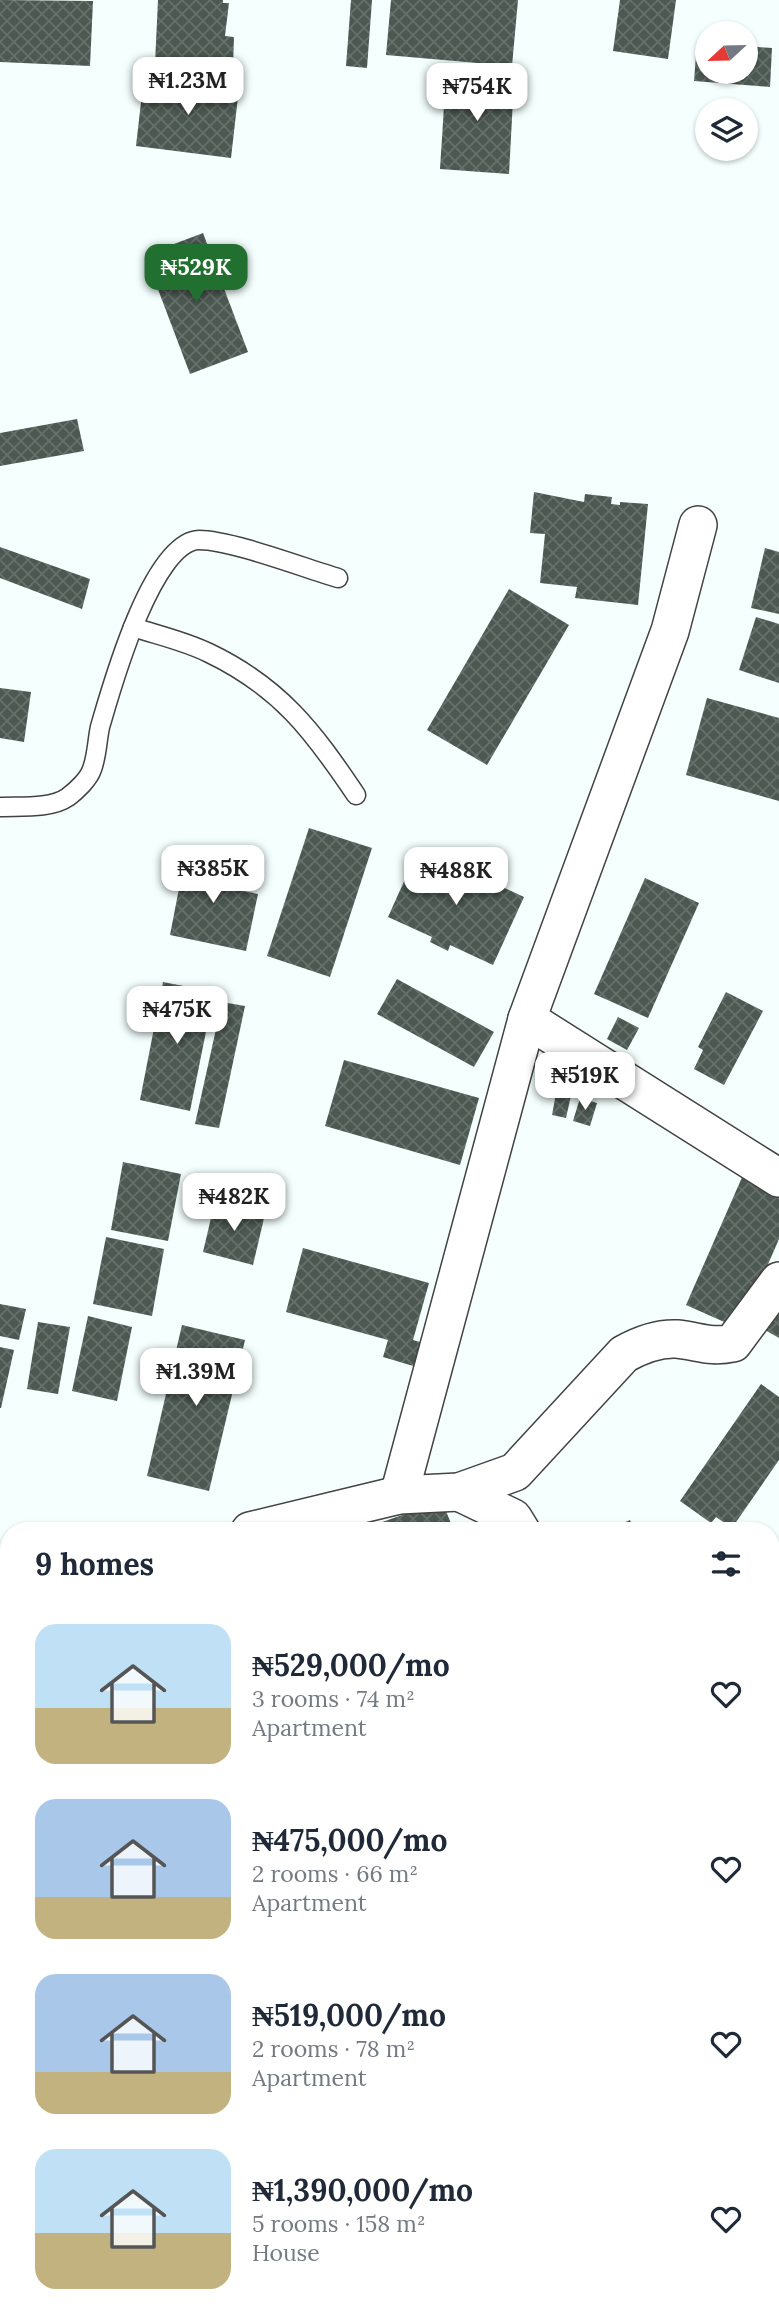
<!DOCTYPE html>
<html lang="en">
<head>
<meta charset="utf-8">
<style>
  body { margin:0; font-family:Lora,serif; background:#f2f2f3; color:#1f2937; height:100vh; display:flex; flex-direction:column; font-size:26px; white-space:nowrap }
  * { box-sizing:border-box; margin:0 }
  p { font-size:23px; color:#747a83 }
  .icon { flex:none; width:38px; height:38px; fill:none; stroke:currentColor; stroke-width:2; stroke-linecap:round; stroke-linejoin:round }
  .map { position:relative; flex:1; overflow:hidden }
  .side { position:absolute; left:0px; top:1522px; width:780px; height:800px; display:flex; flex-direction:column; background:#fff; border-radius:28px 28px 0 0; box-shadow:0 2px 5px #0004 }
  .side>* { flex:none }
  .needle { width:46px; rotate:248deg }
  .controls { position:absolute; left:695px; top:21px; display:grid; gap:14px }
  .controls a { display:grid; place-items:center; width:63px; height:63px; border-radius:50%; background:#fff; box-shadow:0 2px 5px #0004; font-size:35px }
  .price { position:absolute; translate:-50% -60px; padding:0 16px; border-radius:14px; background:#fff; color:#222; font-size:23px; line-height:46px; filter:drop-shadow(0 2px 4px #0008) }
  .price::after { content:''; position:absolute; left:50%; top:42px; width:21px; height:16px; margin-left:-10px; background:inherit; clip-path:polygon(0 0,100% 0,50% 100%) }
  .price.current { background:#217030; color:#fff }
  ul { padding:0; list-style:none }
  li { display:flex; align-items:center; gap:21px; height:175px; padding:0 35px }
  li span { display:grid; place-items:center; flex:none; width:196px; height:140px; border-radius:21px; color:#555 }
  li>.icon { margin-inline-start:auto }
  span .icon { width:84px; height:84px; fill:#fffc; stroke-width:1 }
  li b { font-size:30px }
  h2 { display:flex; justify-content:space-between; align-items:center; height:84px; padding:0 35px; font-size:30px }
  .map>svg:first-child { display:block }
  .building { fill:url(#building-cross-hatch) }
  .lines { fill:none; stroke-linecap:round; stroke-linejoin:round }
  .service-casing { stroke:#434343; stroke-width:21 }
  .minor-casing { stroke:#434343; stroke-width:40 }
  .service { stroke:#fff; stroke-width:18 }
  .minor { stroke:#fff; stroke-width:37 }
</style>
</head>
<body>
<div class="map">
<svg width="779" height="2321" viewBox="0 0 779 2321">
  <defs>
    <pattern id="building-cross-hatch" width="8" height="8" patternUnits="userSpaceOnUse" patternTransform="scale(1.75)"><rect width="8" height="8" fill="#4c5952"/><path d="M0 0l8 8M0 8l8-8" fill="none" stroke="#67706b"/></pattern>
  </defs>
  <rect width="100%" height="100%" fill="#f4fffe"/>
  <g class="building">
    <path d="M0,0L93,1L90,66L0,62Z"/>
    <path d="M158,0H223V3H229L225,36L234,37L233,67L155,63Z"/>
    <path d="M351,0H372L367,68L346,66Z"/>
    <path d="M391,0H518L512,66L386,55Z"/>
    <path d="M620,0H676L668,59L613,51Z"/>
    <path d="M697,42L707,43V72H746V46L772,48L770,87L694,81Z"/>
    <path d="M482,72L514,81L509,174L440,169L446,75Z"/>
    <path d="M144,76L239,88L231,158L136,146Z"/>
    <path d="M203,233L248,352L190,374L145,255Z"/>
    <path d="M77,419L84,451L0,466V433Z"/>
    <path d="M534,492L584,502L585,494L612,497L611,504L620,505V502L648,504L638,605L575,598L577,587L540,583L545,534L530,533Z"/>
    <path d="M0,547L90,579L82,609L0,578Z"/>
    <path d="M765,548L779,552V614L751,608Z"/>
    <path d="M509,589L569,625L487,765L427,730Z"/>
    <path d="M756,617L779,624V683L739,670Z"/>
    <path d="M0,688L31,692L24,742L0,738Z"/>
    <path d="M707,698L779,718V801L686,775Z"/>
    <path d="M309,828L372,848L330,977L267,956Z"/>
    <path d="M196,847L229,855L222,887L258,894L246,951L170,935L181,878L189,880Z"/>
    <path d="M419,848L524,897L493,965L450,945L448,951L430,942L432,937L388,917Z"/>
    <path d="M645,878L699,903L648,1018L594,994Z"/>
    <path d="M397,979L494,1032L474,1067L377,1014Z"/>
    <path d="M163,982L214,992L190,1111L140,1100Z"/>
    <path d="M726,992L763,1011L724,1085L694,1069L703,1050L698,1047Z"/>
    <path d="M222,1002L245,1006L219,1128L195,1124Z"/>
    <path d="M618,1017L639,1028L627,1050L607,1039Z"/>
    <path d="M344,1060L479,1098L460,1165L325,1126Z"/>
    <path d="M557,1088L572,1091L566,1118L552,1115Z"/>
    <path d="M580,1098L597,1103L590,1126L573,1121Z"/>
    <path d="M123,1162L181,1174L168,1241L111,1230Z"/>
    <path d="M747,1166L779,1181V1239L740,1329L686,1305Z"/>
    <path d="M215,1201L265,1214L253,1265L203,1252Z"/>
    <path d="M106,1237L164,1249L152,1316L93,1304Z"/>
    <path d="M303,1248L429,1283L413,1340L427,1344L420,1368L383,1357L388,1340L286,1312Z"/>
    <path d="M779,1296V1338L760,1327Z"/>
    <path d="M0,1304L26,1309L19,1340L0,1336Z"/>
    <path d="M88,1316L132,1327L117,1401L72,1391Z"/>
    <path d="M38,1322L70,1327L58,1394L27,1389Z"/>
    <path d="M182,1325L245,1340L209,1491L147,1476Z"/>
    <path d="M0,1347L14,1350L1,1408H0Z"/>
    <path d="M761,1384L779,1397V1460L732,1528L716,1517L711,1523L680,1501Z"/>
    <path d="M442,1501L454,1531H369L368,1527Z"/>
    <path d="M630,1520L635,1531H606Z"/>
    <path d="M772,1631L779,1639V1658L772,1665Z"/>
    <path d="M779,1701V1776L772,1782V1707Z"/>
    <path d="M9,1759V1826L0,1827V1760Z"/>
    <path d="M0,1852H9V1912L0,1913Z"/>
    <path d="M775,1868L779,1883V1995L772,1997V1869Z"/>
    <path d="M9,1931V1977L0,1978V1932Z"/>
    <path d="M779,2002V2050H778L772,2029V2004Z"/>
    <path d="M779,2108V2201L772,2204V2110Z"/>
    <path d="M9,2204V2278L0,2279V2206Z"/>
    <path d="M772,2297L779,2321H715L712,2314H772Z"/>
    <path d="M3,2300L8,2316L10,2321H0V2301Z"/>
    <path d="M223,2314H293V2321H224Z"/>
    <path d="M359,2314H418V2321H360Z"/>
  </g>
  <g class="lines">
    <g class="service-casing">
      <g id="service">
        <path d="M133,627C157,635 185,641 209,653C280,687 313,731 356,795"/>
        <path d="M0,807C20,806 51,809 68,797C76,791 89,779 92,769C97,756 97,741 100,727C111,689 152,541 199,540C231,540 304,568 338,578"/>
      </g>
    </g>
    <g class="minor-casing">
      <g id="minor">
        <path d="M527,1019L779,1178"/>
        <path d="M459,1492L513,1518L521,1531"/>
        <path d="M399,1495L527,1019L670,631L698,525"/>
        <path d="M250,1531L399,1495L459,1492L515,1472L624,1354C640,1345 658,1338 677,1339C699,1341 709,1348 733,1343L779,1281"/>
        <path d="M0,1626L9,1622"/>
        <path d="M0,2150H9"/>
      </g>
    </g>
    <use href="#service" class="service"/>
    <use href="#minor" class="minor"/>
  </g>
</svg>
<div class="controls">
<a><svg class="needle" viewBox="-14 -14 28 28"><path d="M0-13l5 13h-10z" fill="#e53935"/><path d="M0 13l5-13h-10z" fill="#747a83"/></svg></a>
<a><svg class="icon" aria-label="layers" viewBox="0 0 24 24"><path d="M12 4l9 5-9 5-9-5zM3 14l9 5 9-5"/></svg></a>
</div>
<b class="price" style="left:188px;top:117px">₦1.23M</b>
<b class="price" style="left:477px;top:123px">₦754K</b>
<b class="price current" style="left:196px;top:304px">₦529K</b>
<b class="price" style="left:213px;top:905px">₦385K</b>
<b class="price" style="left:456px;top:907px">₦488K</b>
<b class="price" style="left:177px;top:1046px">₦475K</b>
<b class="price" style="left:585px;top:1112px">₦519K</b>
<b class="price" style="left:234px;top:1233px">₦482K</b>
<b class="price" style="left:196px;top:1408px">₦1.39M</b>
<section class="side">
<h2>9 homes<svg class="icon" aria-label="filters" viewBox="0 0 24 24"><path d="M4 7h16M4 17h16"/><circle cx="9" cy="7" r="2"/><circle cx="15" cy="17" r="2"/></svg></h2>
<ul>
<li><span style="background:linear-gradient(#bfe0f5 60%,#c2b280 0)"><svg class="icon" aria-label="home" viewBox="0 0 24 24"><path d="M3 11l9-7 9 7M6 9v11h12V9"/></svg></span><div><b>₦529,000/mo</b><p>3 rooms · 74 m²</p><p>Apartment</p></div><svg class="icon" aria-label="heart" viewBox="0 0 24 24"><path d="M12 20l-8-8c-3-5 5-10 8-4 3-6 11-1 8 4z"/></svg></li>
<li><span style="background:linear-gradient(#a9c7e8 70%,#c2b280 0)"><svg class="icon" aria-label="home" viewBox="0 0 24 24"><path d="M3 11l9-7 9 7M6 9v11h12V9"/></svg></span><div><b>₦475,000/mo</b><p>2 rooms · 66 m²</p><p>Apartment</p></div><svg class="icon" aria-label="heart" viewBox="0 0 24 24"><path d="M12 20l-8-8c-3-5 5-10 8-4 3-6 11-1 8 4z"/></svg></li>
<li><span style="background:linear-gradient(#a9c7e8 70%,#c2b280 0)"><svg class="icon" aria-label="home" viewBox="0 0 24 24"><path d="M3 11l9-7 9 7M6 9v11h12V9"/></svg></span><div><b>₦519,000/mo</b><p>2 rooms · 78 m²</p><p>Apartment</p></div><svg class="icon" aria-label="heart" viewBox="0 0 24 24"><path d="M12 20l-8-8c-3-5 5-10 8-4 3-6 11-1 8 4z"/></svg></li>
<li><span style="background:linear-gradient(#bfe0f5 60%,#c2b280 0)"><svg class="icon" aria-label="home" viewBox="0 0 24 24"><path d="M3 11l9-7 9 7M6 9v11h12V9"/></svg></span><div><b>₦1,390,000/mo</b><p>5 rooms · 158 m²</p><p>House</p></div><svg class="icon" aria-label="heart" viewBox="0 0 24 24"><path d="M12 20l-8-8c-3-5 5-10 8-4 3-6 11-1 8 4z"/></svg></li>
</ul>
</section>
</div>
</body>
</html>
